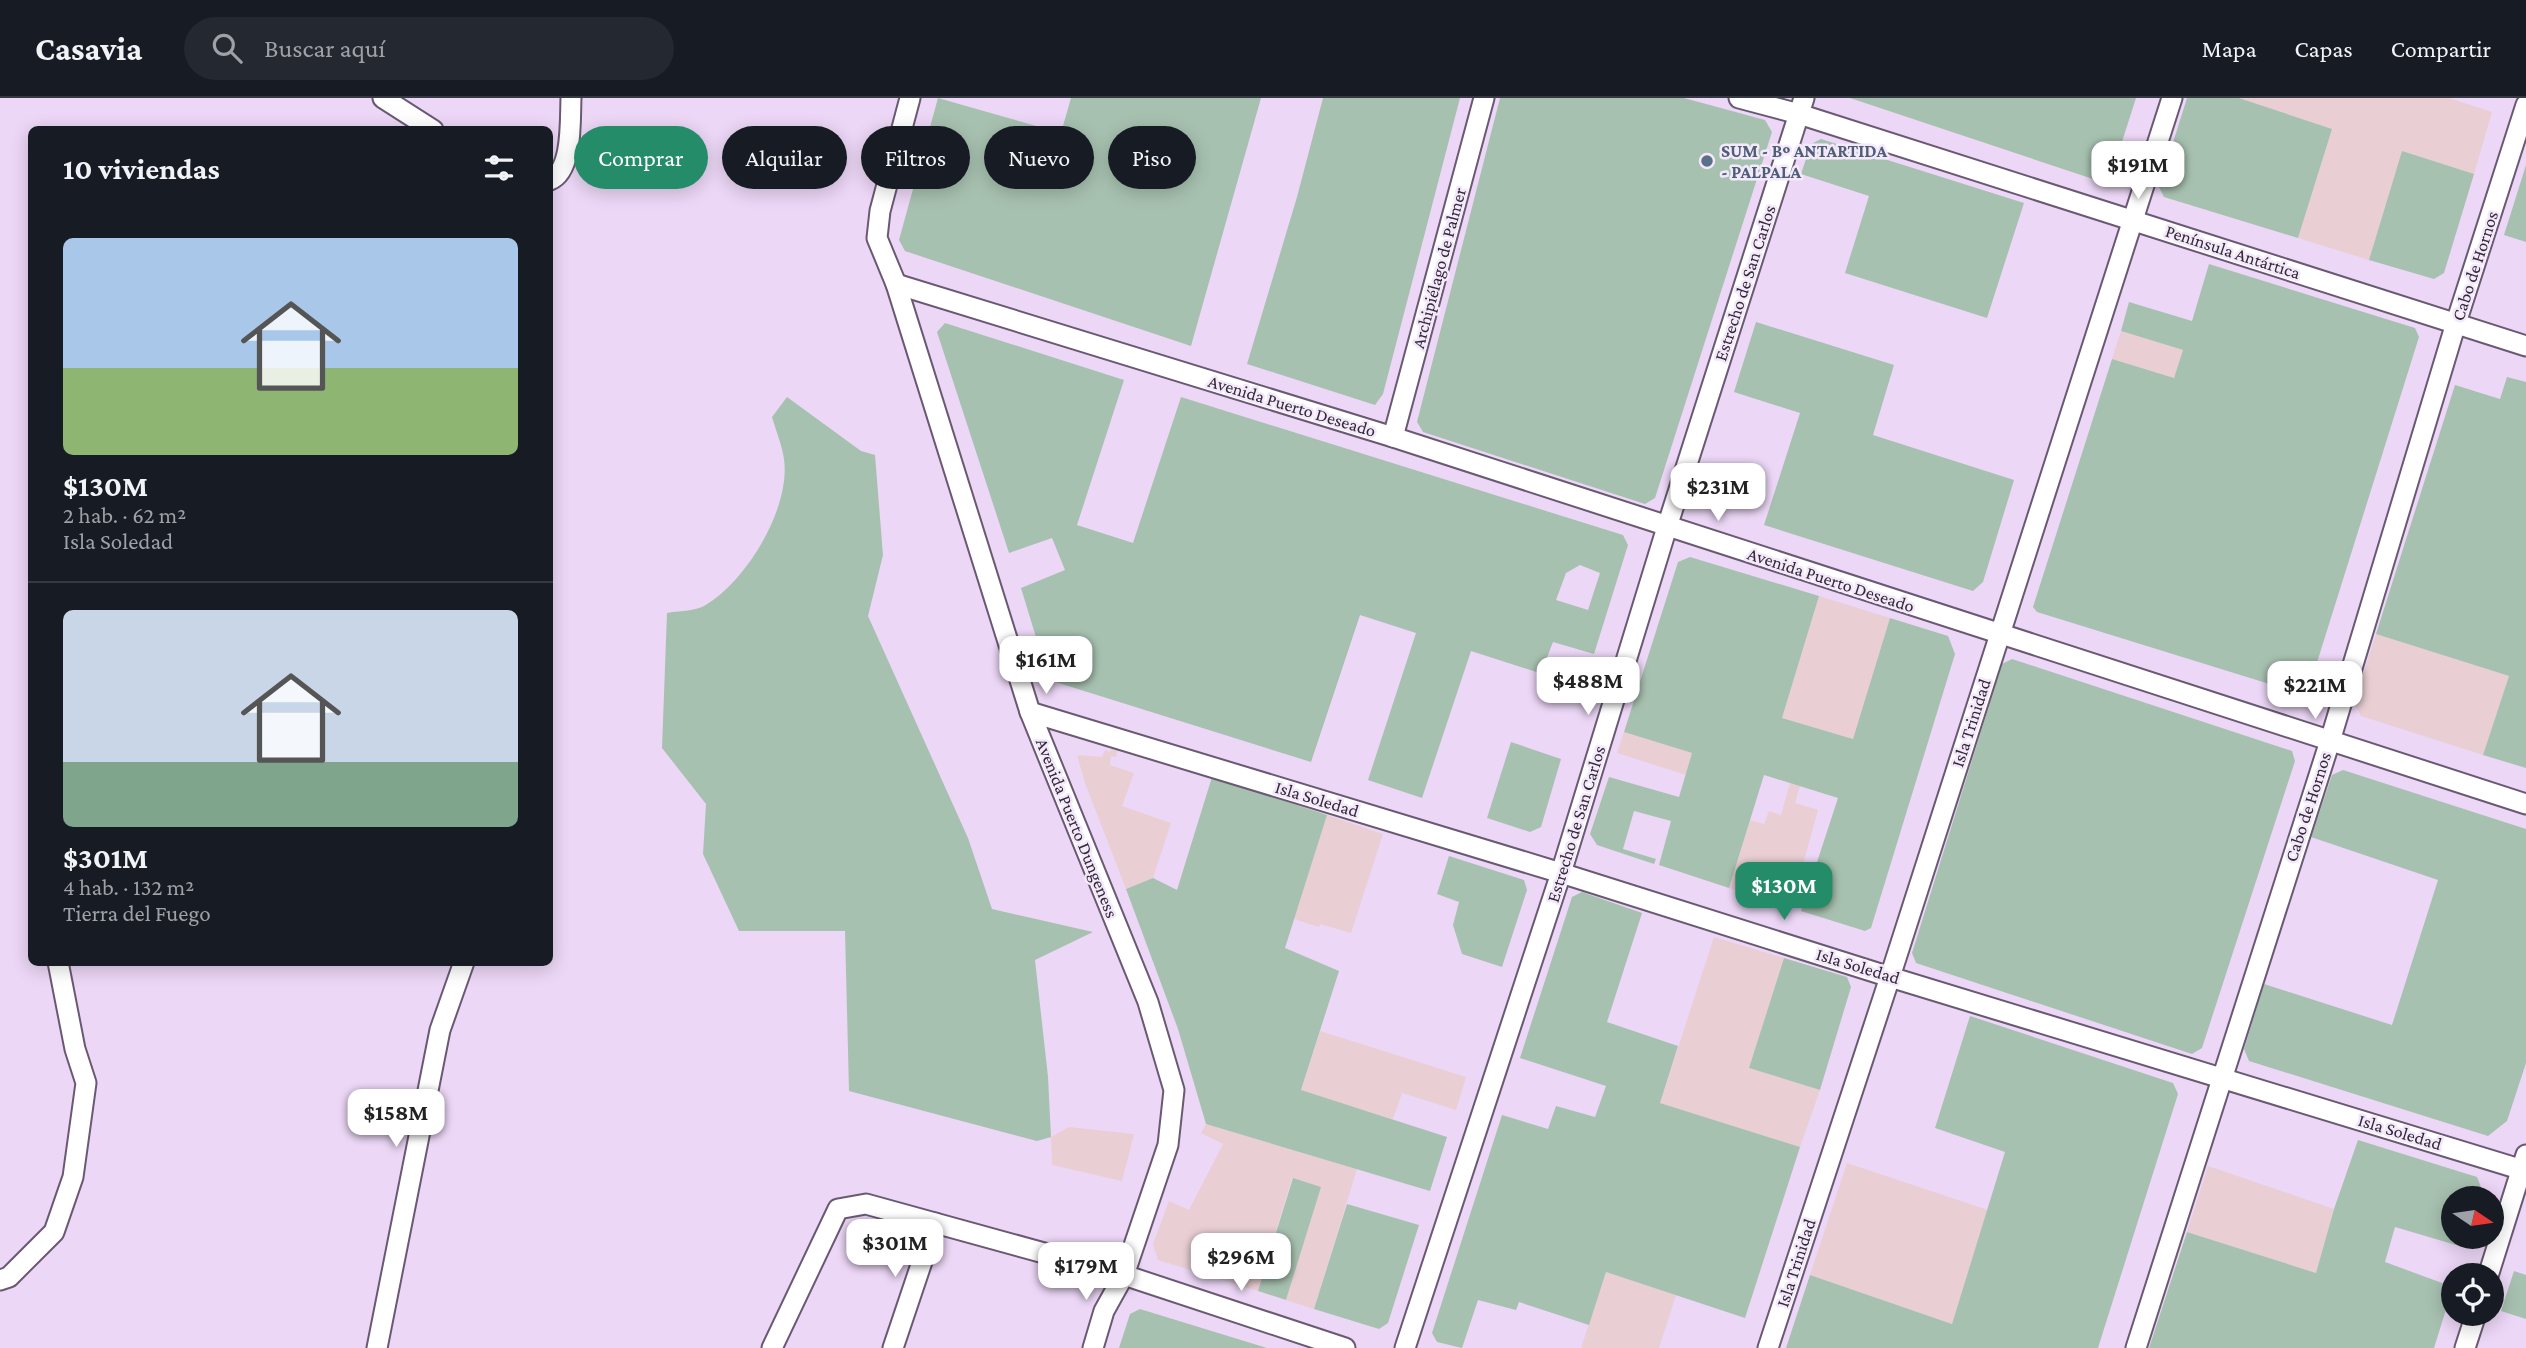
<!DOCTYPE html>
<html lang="es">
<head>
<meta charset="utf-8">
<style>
  body { margin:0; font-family:"Crimson Pro",serif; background:#242831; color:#f1f3f6; height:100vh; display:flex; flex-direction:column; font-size:26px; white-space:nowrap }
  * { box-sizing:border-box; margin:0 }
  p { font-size:23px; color:#9ea1a6 }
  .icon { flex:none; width:38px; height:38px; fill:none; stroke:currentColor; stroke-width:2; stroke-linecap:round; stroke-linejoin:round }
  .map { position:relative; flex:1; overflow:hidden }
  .drawer { position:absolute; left:28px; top:28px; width:525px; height:840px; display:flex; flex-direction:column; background:#171b24; border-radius:10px; box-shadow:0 4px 18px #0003 }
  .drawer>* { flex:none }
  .top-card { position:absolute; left:574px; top:28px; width:665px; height:63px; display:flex; gap:14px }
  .needle { width:46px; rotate:103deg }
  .fabs { position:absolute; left:2441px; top:1088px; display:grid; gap:14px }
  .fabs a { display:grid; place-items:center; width:63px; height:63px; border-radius:50%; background:#171b24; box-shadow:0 4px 18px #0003; font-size:35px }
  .price { position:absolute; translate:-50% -60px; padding:0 16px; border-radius:14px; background:#fff; color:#222; font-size:23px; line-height:46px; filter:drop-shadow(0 2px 4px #0008) }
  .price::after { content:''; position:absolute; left:50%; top:42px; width:21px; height:16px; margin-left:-10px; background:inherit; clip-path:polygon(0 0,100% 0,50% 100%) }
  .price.on { background:#248c69; color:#fff }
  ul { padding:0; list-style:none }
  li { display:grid; align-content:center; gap:14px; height:371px; padding:0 35px }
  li+li { border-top:2px solid #363941 }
  li span { display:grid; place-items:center; height:217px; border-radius:10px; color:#555 }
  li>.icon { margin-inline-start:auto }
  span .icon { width:126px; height:126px; fill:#fffc; stroke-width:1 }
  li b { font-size:30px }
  h2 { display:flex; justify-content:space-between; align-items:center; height:84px; padding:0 35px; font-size:30px }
  .chip { padding:0 24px; border-radius:32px; background:#171b24; box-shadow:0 4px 18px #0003; font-size:24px; line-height:63px }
  .chip.on { background:#248c69; color:#fff }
  header { display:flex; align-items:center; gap:42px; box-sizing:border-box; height:98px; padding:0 35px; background:#171b24; border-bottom:2px solid #363941 }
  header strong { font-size:33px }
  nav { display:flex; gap:38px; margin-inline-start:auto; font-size:24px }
  .search { width:490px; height:63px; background:#242831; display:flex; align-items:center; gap:18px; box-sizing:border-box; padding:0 24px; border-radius:38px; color:#9ea1a6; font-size:26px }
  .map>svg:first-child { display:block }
  .industrial { fill:#e9cfd4 }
  .green { fill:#a7c1b0; fill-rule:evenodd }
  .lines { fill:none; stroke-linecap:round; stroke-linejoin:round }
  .minor-casing { stroke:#6a5973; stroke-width:23 }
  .minor { stroke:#fff; stroke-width:19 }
  .service-dot { fill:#5c6f8a; stroke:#f4e8fb; stroke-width:2.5 }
  .labels { text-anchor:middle; stroke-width:5; stroke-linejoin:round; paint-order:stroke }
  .service-label { font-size:18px; font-weight:bold; fill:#4e5e75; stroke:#f4e8fb; text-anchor:start }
  .street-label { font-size:18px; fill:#322a36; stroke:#f4e8fb }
</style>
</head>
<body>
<header>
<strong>Casavia</strong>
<div class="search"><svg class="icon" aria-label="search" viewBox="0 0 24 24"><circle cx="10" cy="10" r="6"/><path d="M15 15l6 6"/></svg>Buscar aquí</div>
<nav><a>Mapa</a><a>Capas</a><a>Compartir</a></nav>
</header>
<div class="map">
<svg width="2526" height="1250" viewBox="0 0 2526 1250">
  <rect width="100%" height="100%" fill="#ecd7f6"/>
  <g class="industrial">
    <path d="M2239,0H2449L2492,14L2474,76L2402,54L2369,162L2298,140L2331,31Z"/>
    <path d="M2121,233L2183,252L2174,281L2112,261Z"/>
    <path d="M1819,498L1890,520L1853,641L1782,620Z"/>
    <path d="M2376,536L2509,578L2483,657L2361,618L2354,604Z"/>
    <path d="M1624,634L1692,655L1686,677L1617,655Z"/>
    <path d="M1112,649L1118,651L1116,659L1111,658L1110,667L1134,675L1122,708L1171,725L1153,780L1126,791L1085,685L1077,657L1102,659L1105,652L1110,654Z"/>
    <path d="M1790,685L1800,688L1795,705L1818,712L1800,777L1788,774L1778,806L1729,790L1750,722L1764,726L1769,713L1781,717Z"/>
    <path d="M1327,717L1383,736L1351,835L1320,826L1319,829L1294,821Z"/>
    <path d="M1714,839L1784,860L1749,970L1820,992L1800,1049L1660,1005Z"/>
    <path d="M1320,933L1466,979L1456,1012L1402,995L1393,1021L1301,993Z"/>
    <path d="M1206,1026L1357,1071L1314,1211L1286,1202L1320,1089L1292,1080L1258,1193L1158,1162L1153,1146L1169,1103L1189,1112L1223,1046L1201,1035Z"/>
    <path d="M1069,1029L1134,1036L1122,1083L1052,1067L1051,1039Z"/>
    <path d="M1847,1065L1988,1112L1952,1226L1810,1177Z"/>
    <path d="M2208,1068L2334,1111L2316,1175L2187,1134Z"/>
    <path d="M1606,1174L1676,1197L1659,1250H1581Z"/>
  </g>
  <g class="green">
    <path d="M938,0L1061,35L1071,0H1261L1191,248L905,153L899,142Z"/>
    <path d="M1323,0H1460L1383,296L1375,307L1247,266L1297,99Z"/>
    <path d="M1500,0H1684L1765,22L1772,34L1655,400L1645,406L1423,334L1417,324Z"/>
    <path d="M1850,0H2136L2111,78L2102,84Z"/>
    <path d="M2187,0H2239L2332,31L2298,140L2164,99L2159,89Z"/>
    <path d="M1821,41L2024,105L1987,220L1845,175L1869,98L1801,76L1811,46Z"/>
    <path d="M2402,53L2474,76L2444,175L2434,181L2369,162Z"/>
    <path d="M2526,67V144L2504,137Z"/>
    <path d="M2209,166L2415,230L2419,239L2309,590L2302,596L2037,514L2033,509L2112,261L2174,280L2183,252L2121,233L2129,204L2192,223Z"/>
    <path d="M1756,224L1894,267L1873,337L2014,382L1983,484L1973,493L1764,427L1800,315L1734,294Z"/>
    <path d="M945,225L1124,282L1077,427L1133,445L1181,299L1623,437L1628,447L1594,556L1553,544L1546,562L1555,564L1553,575L1585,584L1583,589L1471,553L1422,700L1368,682L1416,535L1360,517L1311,664L1049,582L1021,490L1065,472L1052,440L1009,455L937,234ZM1580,467L1600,475L1588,512L1556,502L1566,475Z"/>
    <path d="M2507,279L2526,284V670L2483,657L2509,578L2376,536L2455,287L2500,301Z"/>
    <path d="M787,299L861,353L875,357L883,457L868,518L968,740L992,811L1093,834L1035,862L1048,979L1051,1039L1037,1043L849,993L845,833H739L703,756L706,706L662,650L667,515C678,513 694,513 704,508C746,484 791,410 784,361C782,347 776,333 772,319Z"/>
    <path d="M1690,459L1819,498L1782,620L1853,641L1890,520L1948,538L1955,556L1871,830L1865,833L1801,813L1838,700L1764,677L1729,790L1659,767L1671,723L1634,713L1623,751L1656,761L1654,766L1597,747L1590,736L1609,679L1679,699L1692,655L1624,634L1678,464Z"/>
    <path d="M2012,561L2292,653L2295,663L2202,950L2192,956L1916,865L1912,855L2002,566Z"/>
    <path d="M1511,644L1561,661L1541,729L1530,734L1487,720Z"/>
    <path d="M2343,672L2526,731V965L2507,1023L2488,1038L2249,963L2244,951L2264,886L2392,927L2438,782L2311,739L2332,677Z"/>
    <path d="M1212,679L1327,717L1285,850L1339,873L1301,992L1447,1039L1430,1093L1206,1026L1178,931L1126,791L1153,780L1177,792Z"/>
    <path d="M1449,758L1524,782L1527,792L1502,869L1462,856L1453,827L1459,804L1437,796Z"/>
    <path d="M1582,794L1642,815L1607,924L1678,948L1660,1005L1800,1049L1745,1220L1606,1174L1589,1227L1519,1204L1516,1212L1478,1202L1462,1250L1437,1244L1432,1235L1502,1017L1548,1031L1556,1008L1595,1019L1606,988L1520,960L1572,799Z"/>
    <path d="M1784,860L1847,879L1851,889L1820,992L1749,970Z"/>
    <path d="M1970,918L2173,985L2178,996L2098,1250H1786L1810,1177L1952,1226L2005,1054L1935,1030Z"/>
    <path d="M2358,1042L2477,1079L2483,1094L2481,1101H2454V1139H2469L2466,1150L2395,1129L2385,1164L2453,1189L2434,1250H2149L2187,1134L2316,1175L2334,1111Z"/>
    <path d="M1293,1080L1321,1089L1286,1202L1258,1193Z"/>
    <path d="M1347,1106L1419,1127L1388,1225L1379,1231L1314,1211Z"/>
    <path d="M2514,1173L2526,1177V1221L2501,1213Z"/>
    <path d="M1140,1211L1267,1250H1119L1130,1216Z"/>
  </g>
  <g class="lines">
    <g class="minor-casing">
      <g id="minor">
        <path d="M383,0L433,32"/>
        <path d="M910,0L880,113L877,140L896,186L1030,614L1148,904L1174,992L1168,1047L1124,1177L1104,1213L1093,1250"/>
        <path d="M1739,0L1799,16L2526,248"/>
        <path d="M550,82C573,73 570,22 571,0"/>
        <path d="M896,186L1393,339L2526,706"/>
        <path d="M1393,339L1484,0"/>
        <path d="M1030,614L1561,775L1890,879L2526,1073"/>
        <path d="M2488,1178L2526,1057"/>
        <path d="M0,1182L9,1179L54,1134L73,1079L86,985L75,951L58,864"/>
        <path d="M377,1250L440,932L464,864"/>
        <path d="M772,1250L838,1111L866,1106L1124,1177L1345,1250"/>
        <path d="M893,1250L935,1125"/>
        <path d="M1405,1250L1561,775L1667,429L1804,0"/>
        <path d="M1768,1250L1890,879L2172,0"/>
        <path d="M2136,1250L2330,643L2456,225L2526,7"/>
        <path d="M2465,1250L2476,1216"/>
      </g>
    </g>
    <use href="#minor" class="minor"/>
  </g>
  <circle class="service-dot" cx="1707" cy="63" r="7"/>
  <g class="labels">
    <g class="service-label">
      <text x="1721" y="59">SUM - Bº ANTARTIDA<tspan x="1721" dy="21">- PALPALA</tspan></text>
    </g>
    <g class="street-label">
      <text transform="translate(2233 154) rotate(18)" y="6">Península Antártica</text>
      <text transform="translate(2475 168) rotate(-72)" y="6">Cabo de Hornos</text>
      <text transform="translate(1439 170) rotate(-75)" y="6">Archipiélago de Palmer</text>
      <text transform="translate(1745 185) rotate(-72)" y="6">Estrecho de San Carlos</text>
      <text transform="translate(1292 308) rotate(17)" y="6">Avenida Puerto Deseado</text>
      <text transform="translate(1831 482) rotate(18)" y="6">Avenida Puerto Deseado</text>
      <text transform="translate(1971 625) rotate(-72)" y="6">Isla Trinidad</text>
      <text transform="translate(1317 701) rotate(17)" y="6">Isla Soledad</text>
      <text transform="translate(2308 709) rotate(-72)" y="6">Cabo de Hornos</text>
      <text transform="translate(1576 726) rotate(-73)" y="6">Estrecho de San Carlos</text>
      <text transform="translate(1077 730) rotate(68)" y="6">Avenida Puerto Dungeness</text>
      <text transform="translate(1858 868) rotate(17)" y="6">Isla Soledad</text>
      <text transform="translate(2400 1034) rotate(17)" y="6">Isla Soledad</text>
      <text transform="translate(1796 1165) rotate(-72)" y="6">Isla Trinidad</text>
    </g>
  </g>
</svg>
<div class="fabs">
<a><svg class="needle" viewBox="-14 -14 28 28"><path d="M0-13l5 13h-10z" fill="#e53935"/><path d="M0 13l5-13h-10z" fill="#9ea1a6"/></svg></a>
<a><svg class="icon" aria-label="locate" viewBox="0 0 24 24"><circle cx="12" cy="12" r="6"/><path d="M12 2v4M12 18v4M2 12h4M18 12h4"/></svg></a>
</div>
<b class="price" style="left:2138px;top:103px">$191M</b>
<b class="price" style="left:1718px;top:425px">$231M</b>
<b class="price" style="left:1046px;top:598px">$161M</b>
<b class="price" style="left:1588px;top:619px">$488M</b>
<b class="price" style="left:2315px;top:623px">$221M</b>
<b class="price on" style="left:1784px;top:824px">$130M</b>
<b class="price" style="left:396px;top:1051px">$158M</b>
<b class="price" style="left:895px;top:1181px">$301M</b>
<b class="price" style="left:1241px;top:1195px">$296M</b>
<b class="price" style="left:1086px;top:1204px">$179M</b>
<div class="top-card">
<a class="chip on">Comprar</a>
<a class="chip">Alquilar</a>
<a class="chip">Filtros</a>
<a class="chip">Nuevo</a>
<a class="chip">Piso</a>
</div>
<section class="drawer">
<h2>10 viviendas<svg class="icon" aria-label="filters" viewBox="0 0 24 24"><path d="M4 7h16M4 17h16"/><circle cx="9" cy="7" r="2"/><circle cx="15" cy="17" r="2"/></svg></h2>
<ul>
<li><span style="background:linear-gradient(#a9c7e8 60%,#8fb573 0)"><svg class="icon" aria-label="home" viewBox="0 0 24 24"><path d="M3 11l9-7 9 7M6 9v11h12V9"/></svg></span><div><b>$130M</b><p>2 hab. · 62 m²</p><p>Isla Soledad</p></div></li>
<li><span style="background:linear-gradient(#c9d6e8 70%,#7fa58c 0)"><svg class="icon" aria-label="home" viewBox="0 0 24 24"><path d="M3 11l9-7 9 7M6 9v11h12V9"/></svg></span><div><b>$301M</b><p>4 hab. · 132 m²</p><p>Tierra del Fuego</p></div></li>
</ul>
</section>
</div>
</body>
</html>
